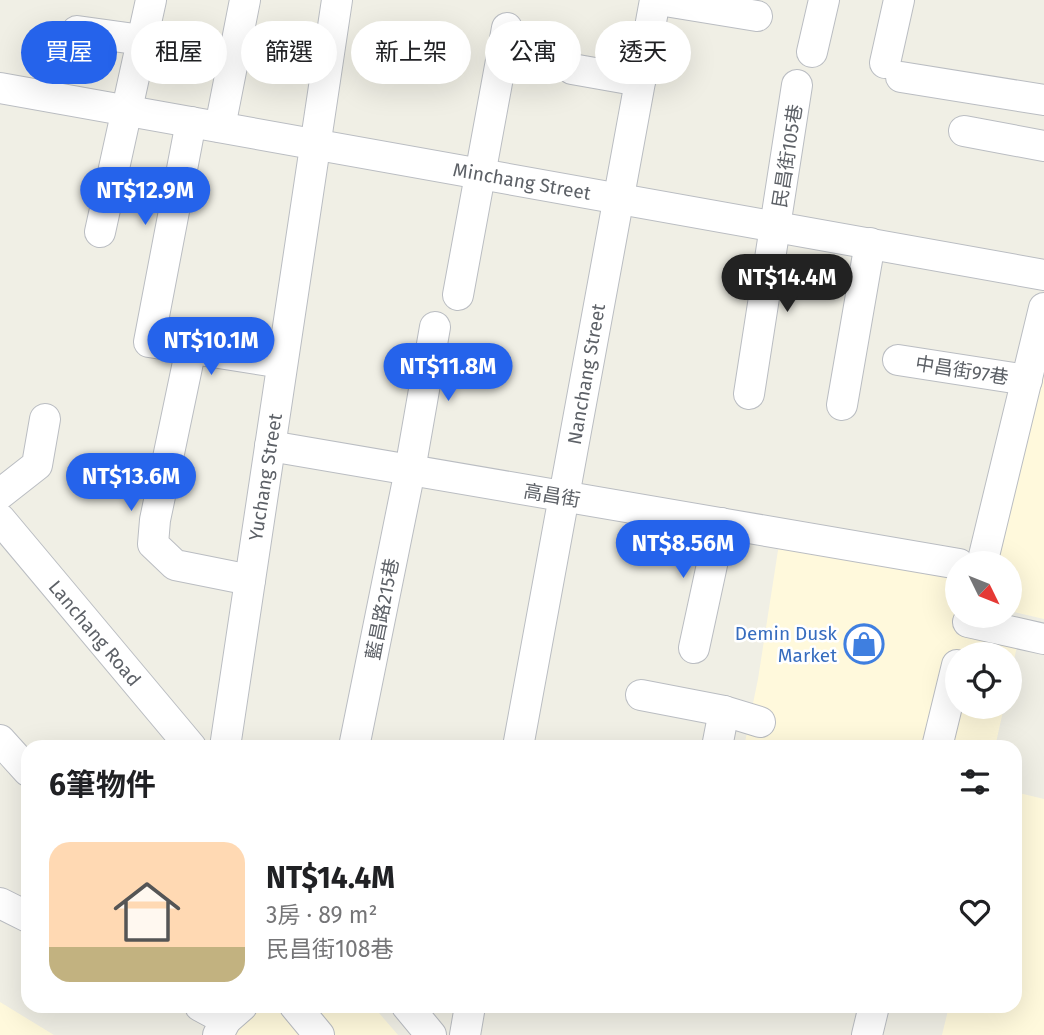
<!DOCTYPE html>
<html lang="zh-TW">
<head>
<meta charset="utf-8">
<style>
  body { margin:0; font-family:"Fira Sans","Noto Sans TC",sans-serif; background:#f2f2f2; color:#202124; height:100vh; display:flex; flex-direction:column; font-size:26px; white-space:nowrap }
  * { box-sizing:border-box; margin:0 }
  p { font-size:23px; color:#757577 }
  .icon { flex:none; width:38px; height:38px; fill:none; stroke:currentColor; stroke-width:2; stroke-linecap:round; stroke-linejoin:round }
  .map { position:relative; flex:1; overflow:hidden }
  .details { position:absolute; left:21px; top:740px; width:1001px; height:273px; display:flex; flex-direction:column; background:#fff; border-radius:21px; box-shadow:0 7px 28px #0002 }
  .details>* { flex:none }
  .banner { position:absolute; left:21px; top:21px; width:1003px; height:63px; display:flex; gap:14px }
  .needle { width:46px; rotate:133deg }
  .tools { position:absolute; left:945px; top:551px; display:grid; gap:14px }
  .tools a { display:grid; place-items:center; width:77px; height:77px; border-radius:50%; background:#fff; box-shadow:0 7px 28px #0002; font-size:35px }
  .price { position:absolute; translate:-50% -60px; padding:0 16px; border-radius:24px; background:#2563eb; color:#fff; font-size:23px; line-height:46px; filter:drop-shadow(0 2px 4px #0008) }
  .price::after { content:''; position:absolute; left:50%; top:42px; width:21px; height:16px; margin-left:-10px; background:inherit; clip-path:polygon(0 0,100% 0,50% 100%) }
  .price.selected { background:#222; color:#fff }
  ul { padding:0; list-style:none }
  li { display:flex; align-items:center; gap:21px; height:175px; padding:0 28px }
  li+li { border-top:2px solid #e0e0e0 }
  li span { display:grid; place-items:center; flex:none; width:196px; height:140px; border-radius:21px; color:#555 }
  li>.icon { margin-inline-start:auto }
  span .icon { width:84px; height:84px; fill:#fffc; stroke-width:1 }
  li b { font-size:30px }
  h2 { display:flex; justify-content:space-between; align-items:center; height:84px; padding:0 28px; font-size:30px }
  .tag { padding:0 24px; border-radius:32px; background:#fff; box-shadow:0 7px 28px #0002; font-size:24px; line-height:63px }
  .tag.selected { background:#2563eb; color:#fff }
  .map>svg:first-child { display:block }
  .commercial { fill:#fff9dc }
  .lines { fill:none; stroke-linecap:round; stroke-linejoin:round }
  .minor-casing { stroke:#babdc2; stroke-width:32 }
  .minor { stroke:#fff; stroke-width:30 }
  .labels { text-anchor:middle; stroke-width:5; stroke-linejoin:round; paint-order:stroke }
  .street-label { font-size:19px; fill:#5d6167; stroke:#fff }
  .shop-label { font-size:19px; fill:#366cbe; stroke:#fff; text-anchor:end }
</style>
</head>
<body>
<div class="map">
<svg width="1044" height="1035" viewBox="0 0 1044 1035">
  <rect width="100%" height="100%" fill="#f0efe5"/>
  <g class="commercial">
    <path d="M1044,371V619L1010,611V564H995Z"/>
    <path d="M779,544L957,568V616H960L956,634L1017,646L1010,679V654H957V707H1004L995,747H744L758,679Z"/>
    <path d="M1015,792L1044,799V1035H942L949,1006H1015Z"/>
    <path d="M0,1002L54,1035H0Z"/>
    <path d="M265,1006H373L398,1035H234L238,1029Z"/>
  </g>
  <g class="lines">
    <g class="minor-casing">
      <g id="minor">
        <path d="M659,0L757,16"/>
        <path d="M77,31L142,40"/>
        <path d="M812,52L824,0"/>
        <path d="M885,63L899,0"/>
        <path d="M572,69L640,81"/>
        <path d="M901,77L1044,100"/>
        <path d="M0,88L1044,275"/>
        <path d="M191,122L149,342L282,363"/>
        <path d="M220,127L245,0"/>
        <path d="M964,131L1044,146"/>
        <path d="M100,232L151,0"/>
        <path d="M458,295L507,28"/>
        <path d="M191,348L155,520L153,544L175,565L250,580"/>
        <path d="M898,360L1027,380"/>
        <path d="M749,394L797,85"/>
        <path d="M842,405L870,243"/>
        <path d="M270,446L959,564"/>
        <path d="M0,494L37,465L45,419"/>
        <path d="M0,519L191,747"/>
        <path d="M982,564L1044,308"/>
        <path d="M968,622L1044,639"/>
        <path d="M694,648L721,523"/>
        <path d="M641,695L724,711L760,722"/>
        <path d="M0,740L28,771"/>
        <path d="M225,747L337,0"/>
        <path d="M354,747L410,470L435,327"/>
        <path d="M518,747L655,0"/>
        <path d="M717,747L724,711"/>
        <path d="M937,747L957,665"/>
        <path d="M0,903L28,917"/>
        <path d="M200,1006L226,1020"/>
        <path d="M295,1006L319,1035"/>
        <path d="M407,1006L431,1035"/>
        <path d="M218,1035L226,1020L242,1006"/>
        <path d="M465,1035L470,1006"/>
        <path d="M867,1035L874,1006"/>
      </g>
    </g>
    <use href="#minor" class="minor"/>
  </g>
  <defs>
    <g id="shop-ring" transform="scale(2.0125)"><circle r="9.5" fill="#fff" stroke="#3f7fe0" stroke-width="1.5"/><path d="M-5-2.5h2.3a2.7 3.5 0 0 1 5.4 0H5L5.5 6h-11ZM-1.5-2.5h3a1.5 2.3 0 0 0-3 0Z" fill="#3f7fe0"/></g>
  </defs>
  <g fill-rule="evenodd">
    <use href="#shop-ring" x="864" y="644"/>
  </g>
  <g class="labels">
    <g class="street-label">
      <text transform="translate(787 156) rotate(-81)" y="7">民昌街105巷</text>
      <text transform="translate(522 181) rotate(10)" y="7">Minchang Street</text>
      <text transform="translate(962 370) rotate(9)" y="7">中昌街97巷</text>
      <text transform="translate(586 374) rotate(-80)" y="7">Nanchang Street</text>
      <text transform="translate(265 477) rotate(-81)" y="7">Yuchang Street</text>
      <text transform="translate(552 495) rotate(10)" y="7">高昌街</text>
      <text transform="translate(382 609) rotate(-79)" y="7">藍昌路215巷</text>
      <text transform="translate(95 633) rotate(50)" y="7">Lanchang Road</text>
    </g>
    <g class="shop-label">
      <text x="837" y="640">Demin Dusk<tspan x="837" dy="22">Market</tspan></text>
    </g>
  </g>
</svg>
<div class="tools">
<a><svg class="needle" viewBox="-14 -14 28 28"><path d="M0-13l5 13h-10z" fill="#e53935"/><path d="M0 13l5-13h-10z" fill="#757577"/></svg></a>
<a><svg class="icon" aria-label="locate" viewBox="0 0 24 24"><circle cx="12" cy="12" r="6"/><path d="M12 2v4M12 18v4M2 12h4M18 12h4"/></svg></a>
</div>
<b class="price" style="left:145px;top:227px">NT$12.9M</b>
<b class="price selected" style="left:787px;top:314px">NT$14.4M</b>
<b class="price" style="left:211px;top:377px">NT$10.1M</b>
<b class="price" style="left:448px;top:403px">NT$11.8M</b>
<b class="price" style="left:131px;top:513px">NT$13.6M</b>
<b class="price" style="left:683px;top:580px">NT$8.56M</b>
<div class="banner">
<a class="tag selected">買屋</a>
<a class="tag">租屋</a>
<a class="tag">篩選</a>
<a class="tag">新上架</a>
<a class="tag">公寓</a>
<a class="tag">透天</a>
</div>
<section class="details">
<h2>6筆物件<svg class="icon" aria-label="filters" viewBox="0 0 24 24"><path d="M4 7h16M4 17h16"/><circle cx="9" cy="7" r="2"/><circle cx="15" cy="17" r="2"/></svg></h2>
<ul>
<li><span style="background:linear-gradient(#ffd9b3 75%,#c2b280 0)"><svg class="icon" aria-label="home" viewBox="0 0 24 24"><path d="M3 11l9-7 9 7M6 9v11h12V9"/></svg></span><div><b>NT$14.4M</b><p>3房 · 89 m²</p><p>民昌街108巷</p></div><svg class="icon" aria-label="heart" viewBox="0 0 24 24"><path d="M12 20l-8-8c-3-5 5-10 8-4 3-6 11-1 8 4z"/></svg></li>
</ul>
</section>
</div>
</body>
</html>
